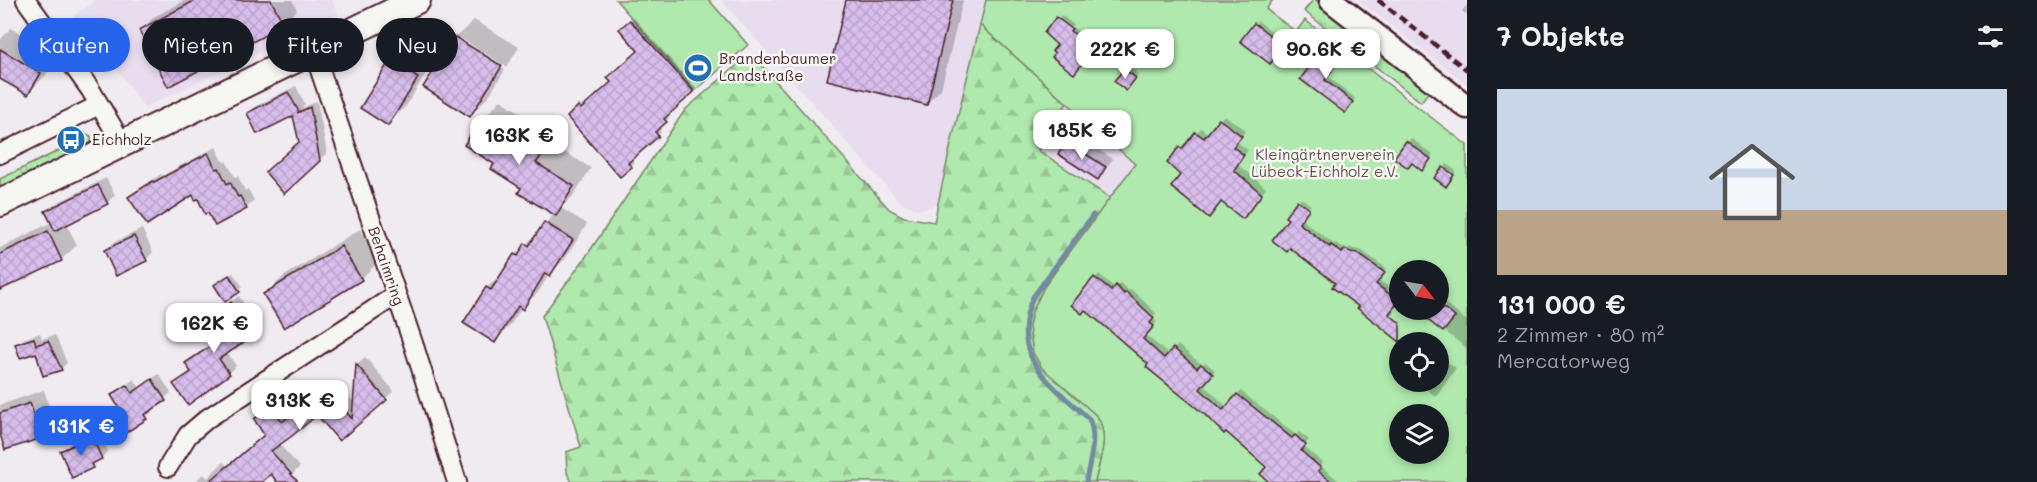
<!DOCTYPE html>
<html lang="de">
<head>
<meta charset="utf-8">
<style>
  body { margin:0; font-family:Mali,sans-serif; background:#20242c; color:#f1f3f6; height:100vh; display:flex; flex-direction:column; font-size:22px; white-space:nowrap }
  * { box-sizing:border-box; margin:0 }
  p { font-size:20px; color:#9ea1a6 }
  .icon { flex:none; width:33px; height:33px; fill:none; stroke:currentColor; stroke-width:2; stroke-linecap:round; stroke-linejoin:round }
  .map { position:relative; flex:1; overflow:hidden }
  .side { display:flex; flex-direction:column; background:#171b24; width:570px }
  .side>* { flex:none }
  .hud { position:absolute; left:18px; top:18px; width:570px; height:54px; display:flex; gap:12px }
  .needle { width:39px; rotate:121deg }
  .controls { position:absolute; left:1389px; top:260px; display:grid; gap:12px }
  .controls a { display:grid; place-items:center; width:60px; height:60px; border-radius:50%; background:#171b24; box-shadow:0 3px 9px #0003; font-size:30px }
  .price { position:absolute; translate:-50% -51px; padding:0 14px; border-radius:12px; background:#fff; color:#222; font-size:20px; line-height:39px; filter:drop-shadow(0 2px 3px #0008) }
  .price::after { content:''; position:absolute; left:50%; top:36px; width:18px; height:14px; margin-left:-9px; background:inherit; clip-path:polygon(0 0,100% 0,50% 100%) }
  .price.selected { background:#2563eb; color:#fff }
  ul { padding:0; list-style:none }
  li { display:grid; align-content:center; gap:12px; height:318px; padding:0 30px }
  li span { display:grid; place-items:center; height:186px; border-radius:0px; color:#555 }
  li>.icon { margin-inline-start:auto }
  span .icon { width:108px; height:108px; fill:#fffc; stroke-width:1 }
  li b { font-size:26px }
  h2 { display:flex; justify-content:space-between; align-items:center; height:72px; padding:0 30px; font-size:26px }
  .tag { padding:0 21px; border-radius:27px; background:#171b24; box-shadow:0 3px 9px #0003; font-size:21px; line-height:54px }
  .tag.selected { background:#2563eb; color:#fff }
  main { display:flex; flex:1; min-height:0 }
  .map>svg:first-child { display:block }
  .built { fill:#e8ddef }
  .grass { fill:url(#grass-tufts); stroke:#7c846c; stroke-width:1.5 }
  .forest { fill:url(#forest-firs); stroke:#7c846c; stroke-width:1.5 }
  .green { fill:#afe9ad; stroke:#7c846c; stroke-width:1.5; fill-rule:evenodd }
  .shadow { fill:#0003 }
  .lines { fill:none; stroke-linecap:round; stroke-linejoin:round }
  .stream { stroke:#738aa1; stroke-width:5 }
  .building { fill:url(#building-cross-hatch); stroke:#4a1f2b; stroke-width:1.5 }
  .minor-casing { stroke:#4a1f2b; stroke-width:22 }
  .tertiary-casing { stroke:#4a1f2b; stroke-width:27 }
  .secondary-casing { stroke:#4a1f2b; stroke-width:30 }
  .minor { stroke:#f6f6f2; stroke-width:18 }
  .tertiary { stroke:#f6f6f2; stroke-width:22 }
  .secondary { stroke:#f6f6f2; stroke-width:26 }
  .rail { stroke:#4a1f2b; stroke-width:4.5; stroke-dasharray:9 4.5; stroke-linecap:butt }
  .labels { text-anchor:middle; stroke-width:5; stroke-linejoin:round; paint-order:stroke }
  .poi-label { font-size:15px; fill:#4a1f2b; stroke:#f6f6f2; text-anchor:start }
  .park-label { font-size:15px; fill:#63524c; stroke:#f6f6f2 }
  .street-label { font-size:15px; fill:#4a1f2b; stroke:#f6f6f2 }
</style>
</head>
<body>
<main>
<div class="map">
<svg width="1467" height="482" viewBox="0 0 1467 482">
  <defs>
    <pattern id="grass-tufts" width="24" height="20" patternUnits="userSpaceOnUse" patternTransform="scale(1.5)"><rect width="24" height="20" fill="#afe9ad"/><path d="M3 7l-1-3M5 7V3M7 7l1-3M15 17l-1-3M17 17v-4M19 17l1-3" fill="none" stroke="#98c795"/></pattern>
    <pattern id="forest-firs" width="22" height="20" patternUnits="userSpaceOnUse" patternTransform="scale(1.5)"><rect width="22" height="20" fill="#afe9ad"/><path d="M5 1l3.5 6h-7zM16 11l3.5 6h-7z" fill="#98c795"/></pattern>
    <pattern id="building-cross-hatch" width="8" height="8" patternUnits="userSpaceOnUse" patternTransform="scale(1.5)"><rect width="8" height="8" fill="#d7bdeb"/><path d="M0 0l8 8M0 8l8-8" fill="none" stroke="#baa2ca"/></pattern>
  </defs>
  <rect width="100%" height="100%" fill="#f0ebf1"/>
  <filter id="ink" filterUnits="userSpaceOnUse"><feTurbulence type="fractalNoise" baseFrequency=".0167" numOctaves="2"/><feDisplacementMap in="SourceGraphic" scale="12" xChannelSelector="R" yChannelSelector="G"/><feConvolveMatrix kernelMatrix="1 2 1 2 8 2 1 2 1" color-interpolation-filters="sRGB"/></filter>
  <g filter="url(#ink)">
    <g class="built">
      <path d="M97,0H332L339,14L144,108L125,80L73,16Z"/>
      <path d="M721,0H986L951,144L938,204L925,209H916L899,201Z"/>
      <path d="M1358,0H1467V85L1438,62Z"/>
      <path d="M1067,103L1135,164L1110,198L1037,150Z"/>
    </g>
    <g class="grass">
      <path d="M1313,0H1316L1430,90L1421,102L1304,11Z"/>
      <path d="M85,133L91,136L92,148L0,194V179L81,140L79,134Z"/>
    </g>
    <path class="forest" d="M980,25L1067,103L1038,150L1110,198L1037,299L1084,404C1091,410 1100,417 1103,426C1108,440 1098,467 1095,482H572L567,473L566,452L581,447L542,316L585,258L685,110L747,56L757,60L889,209L904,217L934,222L951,144Z"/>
    <g class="green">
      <path d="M616,0H709L748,45L695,91Z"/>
      <path d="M986,0H1273L1266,9L1296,32L1305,20L1467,145V482H1095C1100,460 1110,436 1097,416L1042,368L1033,353L1029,326L1032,312L1044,287L1135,164L980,25ZM1400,270H1438V309H1400ZM1400,342H1438V381H1400ZM1400,414H1438V453H1400Z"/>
    </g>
    <g class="shadow">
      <path d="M186,0H292L297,10L283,23L169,84L140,31L154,17Z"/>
      <path d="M848,0H963L941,89L927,103Z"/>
      <path d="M1467,5V15L1462,11Z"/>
      <path d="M1061,15L1074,25L1072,27L1103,48L1095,60L1057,53L1059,45L1046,33Z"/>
      <path d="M634,18L696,88L666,114L669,118L658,128L661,132L631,159L634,162L620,175L569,117L583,104L585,107L613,81L640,51L621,30Z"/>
      <path d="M474,20L519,47L507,67L459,37V41L505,70L488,97L470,115L425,87L456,37Z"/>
      <path d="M1258,21L1286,42L1273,59L1242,41Z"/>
      <path d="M11,28L58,54L46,75L28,93L2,79L0,81V40Z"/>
      <path d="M409,43L435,59L406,106L388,124L392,61Z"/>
      <path d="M1329,45L1342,55L1327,76L1355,98L1348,107L1302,79Z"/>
      <path d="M1128,66L1138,74L1129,85L1116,81Z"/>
      <path d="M296,86L305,104L301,109L317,101L327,153L319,160L300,142L294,113L249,114L256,106Z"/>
      <path d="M501,100L558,137L553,145L591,168L573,196L561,208L587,224L565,259L549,274L538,293L522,307L510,326L495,341L487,288L502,273L515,255L541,230L555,213L496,163L483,118Z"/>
      <path d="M1224,115L1246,130L1237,142L1248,150L1237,164L1266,188L1247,212L1182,174L1180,148L1185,143L1187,145L1201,128L1209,134Z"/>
      <path d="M1076,135L1113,159L1098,178L1060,154Z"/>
      <path d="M1411,138L1433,155L1425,165L1396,157Z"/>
      <path d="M216,147L224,163L226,161L235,177L238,176L245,191L248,189L254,200L246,208L216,224L198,197L193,193L130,197L138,190L161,174L162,176Z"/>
      <path d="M1447,164L1456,171L1449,182L1444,168Z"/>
      <path d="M106,178L115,195L107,203L66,223L77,245L61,260L0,289V248L52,222L47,211L55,204Z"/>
      <path d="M1301,198L1311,205L1301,219L1334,244L1336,243L1346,250L1350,247L1353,249L1361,250L1387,269L1379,280L1400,295V300L1392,310L1394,312L1386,323L1361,306L1338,283L1290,219Z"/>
      <path d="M142,229L153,252L146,260L106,251L113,243Z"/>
      <path d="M360,229L379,261L361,279L285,326L265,295L283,277Z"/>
      <path d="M233,273L243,287L225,300L219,282Z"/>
      <path d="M1099,274L1115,288L1120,283L1129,291L1131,289L1156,313L1152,318L1157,322L1146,335L1169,355L1178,345L1202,365L1205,362L1215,370L1203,384L1227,407L1241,391L1296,435L1299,432L1309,440L1303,446L1323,463L1321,466L1340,482H1287L1085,309L1073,305Z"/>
      <path d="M239,296L260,328L253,335L227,352L236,366L229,373L175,384L192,370L187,363L195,356L221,338L208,319L215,312Z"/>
      <path d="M1440,299L1467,321V349L1426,316L1432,309H1438V301Z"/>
      <path d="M40,333L42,339L55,335L67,363L61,369L37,351L17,345L23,339Z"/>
      <path d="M1412,337L1419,342H1408Z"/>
      <path d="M1438,355L1456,368L1436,397L1416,381H1438Z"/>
      <path d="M365,357L394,391L339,439L317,413L279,444L300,467L284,482H279L271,472L259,482H195L203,474L208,478L223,462L228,466L266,434L256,419L280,400L291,415L307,402L305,399L321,384L341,388L355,404L357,364Z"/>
      <path d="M159,374L171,393L151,409L152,411L146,418L118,422L125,414L113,396L134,379L139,387Z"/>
      <path d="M44,390L54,423L41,437L0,436V405Z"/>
      <path d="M99,431L108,451L93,467L73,476L62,452L70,444Z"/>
    </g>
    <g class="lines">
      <path class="stream" d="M1086,482C1089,462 1098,438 1089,419C1050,383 1007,356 1033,297L1093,215"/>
    </g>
    <g class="building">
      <path d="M196,0H271L284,25L168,87L139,30Z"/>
      <path d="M846,0H953L927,105L827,80Z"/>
      <path d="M1056,17L1072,29L1070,31L1101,52L1092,65L1085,60L1074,74L1052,57L1055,53L1052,51L1057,45L1044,33Z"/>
      <path d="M630,20L694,92L664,119L667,122L655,132L659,136L628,163L632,167L620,177L567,117L578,106L581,109L611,82L607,78L638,51L619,29Z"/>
      <path d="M1254,23L1284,46L1270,64L1240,41Z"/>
      <path d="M455,37L502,66L470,117L423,87Z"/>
      <path d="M1325,47L1340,58L1325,80L1353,102L1345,113L1300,79Z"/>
      <path d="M0,49L41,73L28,95L0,79Z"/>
      <path d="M390,60L418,78L388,126L360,108Z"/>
      <path d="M1124,69L1136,78L1126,91L1114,81Z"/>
      <path d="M288,92L299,112L297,113L310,107L320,161L284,194L265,172L299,142L293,116L257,134L247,113Z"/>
      <path d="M482,117L542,155L536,163L574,186L556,216L518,193L521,188L491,169L494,164L464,145Z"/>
      <path d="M1219,119L1242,136L1233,147L1244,155L1234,170L1262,194L1243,219L1221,202L1209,218L1171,187L1180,175L1167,163L1179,147L1182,149L1195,132L1204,138Z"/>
      <path d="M1406,141L1431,159L1422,171L1412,163L1408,168L1394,158Z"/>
      <path d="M1067,142L1106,167L1098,180L1058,154Z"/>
      <path d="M208,153L216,169L219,168L227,184L230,182L238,197L240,196L247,209L215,226L208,213L205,214L198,199L195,200L193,195L147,225L128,197L153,181L154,182Z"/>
      <path d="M1443,167L1454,175L1446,187L1434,178Z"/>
      <path d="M98,185L108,204L55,231L45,211Z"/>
      <path d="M1297,200L1309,209L1299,223L1330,247L1331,245L1342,253L1345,249L1350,252L1357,253L1385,273L1376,284L1399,301L1389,314L1400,323V342L1357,308L1359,307L1332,287L1335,283L1290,248L1287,252L1272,240L1288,219L1285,217Z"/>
      <path d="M544,222L573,240L550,276L545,273L523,310L518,306L495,343L463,323L486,287L491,290L514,254L518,256L525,243L529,246Z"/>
      <path d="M48,231L62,261L0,290V254Z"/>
      <path d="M134,236L147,261L116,276L104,250Z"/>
      <path d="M341,246L362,280L284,328L263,294Z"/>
      <path d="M229,275L240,292L225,302L214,285Z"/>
      <path d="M1094,277L1111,291L1116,285L1124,294L1126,292L1154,318L1150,323L1154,326L1143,339L1164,358L1173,348L1197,368L1201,364L1213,374L1200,389L1223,410L1237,394L1292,438L1295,435L1306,445L1301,451L1321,468L1318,471L1332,482H1269L1260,474L1266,467L1226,432L1224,434L1204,414L1146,367L1148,364L1109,330L1085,310L1082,314L1071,305Z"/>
      <path d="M231,302L254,336L219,359L230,374L188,405L173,384L191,372L185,363L220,340L206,319Z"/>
      <path d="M1414,309H1445L1455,317L1443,332Z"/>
      <path d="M34,338L36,345L48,341L62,370L43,376L36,353L20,358L15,344Z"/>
      <path d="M356,364L387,400L339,441L317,415L292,436L271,451L298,482H277L271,474L262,482H209L264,435L254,419L271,407L282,422L306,403L303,399L312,392L333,396L352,419Z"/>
      <path d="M152,379L166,401L144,415L147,419L124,434L116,422L124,416L111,395L127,385L132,393Z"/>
      <path d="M30,403L42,438L5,450L0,434V413Z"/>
      <path d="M92,437L102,459L91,464L93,468L72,478L60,451Z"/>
    </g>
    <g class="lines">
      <g class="minor-casing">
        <g id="minor">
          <path d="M26,0L90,89L122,143"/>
          <path d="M312,50L320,70L414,346L457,482"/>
          <path d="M0,154L99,105"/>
          <path d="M168,467L188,435L208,418L396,295"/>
        </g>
      </g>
      <g class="tertiary-casing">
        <path id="tertiary" d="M1331,0L1467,107"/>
      </g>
      <g class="secondary-casing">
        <path id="secondary" d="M0,203L417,0"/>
      </g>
      <use href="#minor" class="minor"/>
      <use href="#tertiary" class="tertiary"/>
      <use href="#secondary" class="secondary"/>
      <path class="rail" d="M1378,0L1467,70"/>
    </g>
  </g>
  <defs>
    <g id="stadium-disc" transform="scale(1.5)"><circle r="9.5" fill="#1f6fb2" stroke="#f6f6f2"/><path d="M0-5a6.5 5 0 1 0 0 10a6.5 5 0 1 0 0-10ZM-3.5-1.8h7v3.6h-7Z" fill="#fff"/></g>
    <g id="bus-disc" transform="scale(1.5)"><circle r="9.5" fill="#1f6fb2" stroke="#f6f6f2"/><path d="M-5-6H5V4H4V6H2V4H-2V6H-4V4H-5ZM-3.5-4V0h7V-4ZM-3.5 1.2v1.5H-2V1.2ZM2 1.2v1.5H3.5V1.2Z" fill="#fff"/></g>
  </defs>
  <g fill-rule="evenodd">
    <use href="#stadium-disc" x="698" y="68"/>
    <use href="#bus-disc" x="71" y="140"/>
  </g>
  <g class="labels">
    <g class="poi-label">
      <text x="719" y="64">Brandenbaumer<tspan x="719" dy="17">Landstraße</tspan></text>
      <text x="92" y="145">Eichholz</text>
    </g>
    <g class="park-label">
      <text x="1325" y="160">Kleingärtnerverein<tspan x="1325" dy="17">Lübeck-Eichholz e.V.</tspan></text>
    </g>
    <g class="street-label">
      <text transform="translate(386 266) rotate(71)" y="5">Behaimring</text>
    </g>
  </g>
</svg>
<div class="controls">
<a><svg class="needle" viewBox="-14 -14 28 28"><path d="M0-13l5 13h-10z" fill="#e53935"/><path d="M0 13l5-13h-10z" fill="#9ea1a6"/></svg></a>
<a><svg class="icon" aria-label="locate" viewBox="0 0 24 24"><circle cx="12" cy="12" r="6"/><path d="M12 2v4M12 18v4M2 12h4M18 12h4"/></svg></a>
<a><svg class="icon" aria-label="layers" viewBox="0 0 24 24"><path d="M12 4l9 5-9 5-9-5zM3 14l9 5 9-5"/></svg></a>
</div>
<b class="price" style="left:1125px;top:80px">222K €</b>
<b class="price" style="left:1326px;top:80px">90.6K €</b>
<b class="price" style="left:1082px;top:161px">185K €</b>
<b class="price" style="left:519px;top:166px">163K €</b>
<b class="price" style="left:214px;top:354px">162K €</b>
<b class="price" style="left:300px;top:431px">313K €</b>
<b class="price selected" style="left:81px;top:457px">131K €</b>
<div class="hud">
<a class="tag selected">Kaufen</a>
<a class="tag">Mieten</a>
<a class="tag">Filter</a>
<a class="tag">Neu</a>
</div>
</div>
<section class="side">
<h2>7 Objekte<svg class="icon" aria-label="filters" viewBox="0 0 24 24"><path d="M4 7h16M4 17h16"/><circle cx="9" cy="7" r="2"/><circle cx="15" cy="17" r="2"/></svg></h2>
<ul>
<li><span style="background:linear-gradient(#c9d6e8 65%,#b9a48a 0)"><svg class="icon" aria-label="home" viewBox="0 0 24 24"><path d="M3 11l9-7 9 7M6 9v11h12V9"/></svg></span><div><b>131 000 €</b><p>2 Zimmer · 80 m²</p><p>Mercatorweg</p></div></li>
</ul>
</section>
</main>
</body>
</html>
